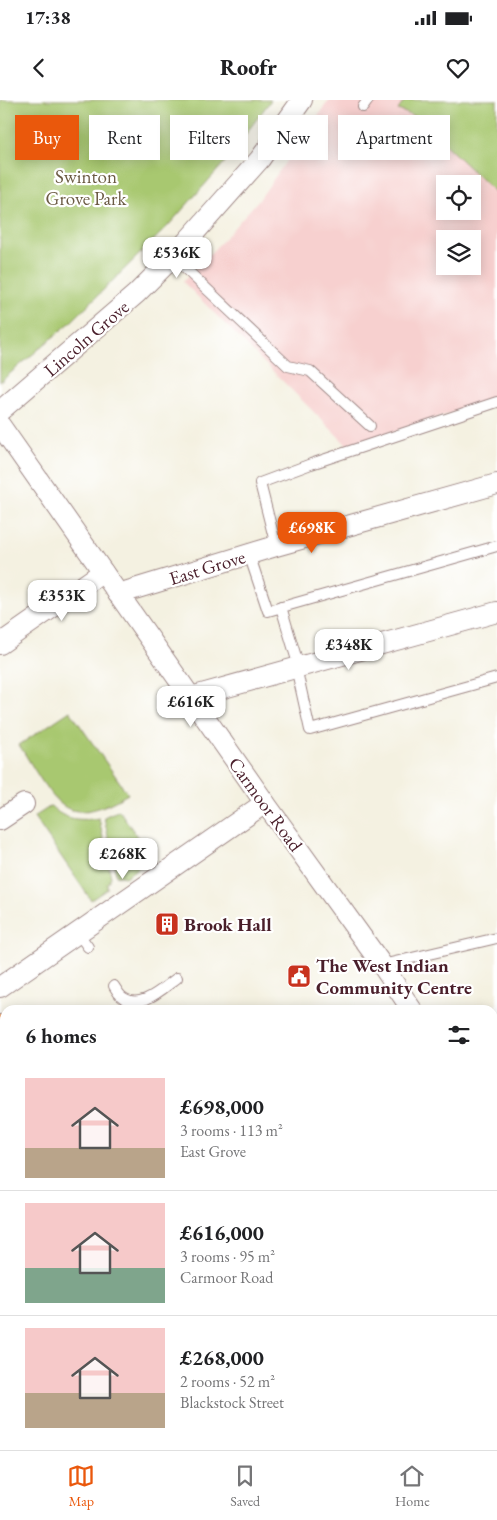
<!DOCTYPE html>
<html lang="en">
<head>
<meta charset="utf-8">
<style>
  body { margin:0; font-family:"EB Garamond",serif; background:#f2f2f2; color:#202124; height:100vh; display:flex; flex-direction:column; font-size:19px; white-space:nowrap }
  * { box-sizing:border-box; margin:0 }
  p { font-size:16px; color:#757577 }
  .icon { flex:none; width:28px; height:28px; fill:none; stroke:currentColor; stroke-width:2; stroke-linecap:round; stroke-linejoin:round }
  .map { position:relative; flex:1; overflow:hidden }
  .side { position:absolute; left:0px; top:905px; width:498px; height:445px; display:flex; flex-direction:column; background:#fff; border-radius:15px 15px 0 0; box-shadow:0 2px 12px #0003 }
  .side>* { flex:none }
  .banner { position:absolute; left:15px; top:15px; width:468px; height:45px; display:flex; gap:10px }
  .tools { position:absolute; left:436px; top:75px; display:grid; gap:10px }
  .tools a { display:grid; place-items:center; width:45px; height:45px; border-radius:0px; background:#fff; box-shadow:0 2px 12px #0003; font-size:25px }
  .price { position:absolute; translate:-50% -42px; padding:0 11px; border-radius:10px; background:#fff; color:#222; font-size:16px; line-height:32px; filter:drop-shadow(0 1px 2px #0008) }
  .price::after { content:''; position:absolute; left:50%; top:30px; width:15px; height:11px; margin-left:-8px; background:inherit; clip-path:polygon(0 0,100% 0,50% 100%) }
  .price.selected { background:#ea580c; color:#fff }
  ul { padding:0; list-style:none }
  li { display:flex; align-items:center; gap:15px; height:125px; padding:0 25px }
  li+li { border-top:1px solid #e0e0e0 }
  li span { display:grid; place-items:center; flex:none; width:140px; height:100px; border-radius:0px; color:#555 }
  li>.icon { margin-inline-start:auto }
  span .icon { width:60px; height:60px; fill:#fffc; stroke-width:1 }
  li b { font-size:21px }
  h2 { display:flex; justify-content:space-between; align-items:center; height:60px; padding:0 25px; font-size:21px }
  .tag { padding:0 18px; border-radius:0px; background:#fff; box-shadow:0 2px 12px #0003; font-size:18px; line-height:45px }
  .tag.selected { background:#ea580c; color:#fff }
  .status { display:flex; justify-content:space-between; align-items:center; height:35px; padding:0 25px; background:#fff; direction:ltr }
  .status svg { height:14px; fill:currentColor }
  header { display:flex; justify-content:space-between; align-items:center; height:65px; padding:0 25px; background:#fff; font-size:22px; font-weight:800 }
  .tab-bar { display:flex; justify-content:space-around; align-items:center; height:70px; border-top:1px solid #e0e0e0; background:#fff; font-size:14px; color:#757577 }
  .tab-bar a { display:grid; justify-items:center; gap:2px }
  .tab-bar .selected { color:#ea580c }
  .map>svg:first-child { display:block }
  .built { fill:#f7d0cf; fill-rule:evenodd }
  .green { fill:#a8c86f; stroke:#79744d }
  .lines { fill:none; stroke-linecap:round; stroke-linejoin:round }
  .service-casing { stroke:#9f8886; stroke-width:12 }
  .minor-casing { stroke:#9f8886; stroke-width:22 }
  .tertiary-casing { stroke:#9f8886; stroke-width:28 }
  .trunk-casing { stroke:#9f8886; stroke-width:30 }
  .service { stroke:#fff; stroke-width:10 }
  .minor { stroke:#fff; stroke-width:20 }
  .tertiary { stroke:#fff; stroke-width:25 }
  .trunk { stroke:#fbbb8c; stroke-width:28 }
  .labels { text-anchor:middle; stroke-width:4.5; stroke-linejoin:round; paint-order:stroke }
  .park-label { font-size:19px; fill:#6b5a43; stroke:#fff }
  .street-label { font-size:19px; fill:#4a1f2b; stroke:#fff }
  .poi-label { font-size:19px; font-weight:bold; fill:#4a1f2b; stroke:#fff; text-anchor:start }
</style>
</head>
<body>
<div class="status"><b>17:38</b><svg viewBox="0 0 49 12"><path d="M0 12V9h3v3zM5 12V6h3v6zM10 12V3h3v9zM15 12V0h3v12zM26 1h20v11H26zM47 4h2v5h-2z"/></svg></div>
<header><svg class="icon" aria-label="back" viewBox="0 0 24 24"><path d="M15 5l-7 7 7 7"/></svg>Roofr<svg class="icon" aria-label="heart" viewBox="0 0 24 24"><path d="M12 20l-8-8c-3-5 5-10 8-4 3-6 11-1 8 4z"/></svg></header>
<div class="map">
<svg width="497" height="1350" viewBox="0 0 497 1350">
  <rect width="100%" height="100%" fill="#fff"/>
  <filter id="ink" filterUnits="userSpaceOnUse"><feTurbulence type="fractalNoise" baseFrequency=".02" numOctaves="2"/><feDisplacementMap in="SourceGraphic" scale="10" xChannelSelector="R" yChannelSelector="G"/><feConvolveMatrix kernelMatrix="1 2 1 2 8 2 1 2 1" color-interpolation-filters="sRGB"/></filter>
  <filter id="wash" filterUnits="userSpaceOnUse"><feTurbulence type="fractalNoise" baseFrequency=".0096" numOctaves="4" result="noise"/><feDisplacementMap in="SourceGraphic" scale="20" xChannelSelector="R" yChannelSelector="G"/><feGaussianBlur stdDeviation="1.12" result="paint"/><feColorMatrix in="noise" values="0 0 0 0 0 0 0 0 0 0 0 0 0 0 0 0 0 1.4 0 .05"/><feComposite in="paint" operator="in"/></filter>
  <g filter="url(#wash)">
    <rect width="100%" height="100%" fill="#f4f1e1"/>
    <g class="built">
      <path d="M329,0H497V298L349,347L183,182L223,140L261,97ZM445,84H472V111H445ZM445,139H472V166H445Z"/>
      <path d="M0,975L5,983V1264L0,1265Z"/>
    </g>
    <g class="green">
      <path d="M0,0H271L225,62L167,127L71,222L0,282Z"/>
      <path d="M405,0H497V94L416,17L398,10Z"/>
      <path d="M70,611L128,694C111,704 81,720 62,705C47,694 30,661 19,645Z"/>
      <path d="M51,706C64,720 80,721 99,718L111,777L107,784V789L91,800L34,717Z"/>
      <path d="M119,710L152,758L125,777L116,775L104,717Z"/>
    </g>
  </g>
  <g filter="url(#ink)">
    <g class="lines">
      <g class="service-casing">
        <g id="service">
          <path d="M363,7L368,0"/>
          <path d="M173,157L288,266L310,271L370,326"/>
          <path d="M276,446L260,383L311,364L497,302"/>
          <path d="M249,454L268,511L497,446"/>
          <path d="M281,507L299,567"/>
          <path d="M296,567L310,630L497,578"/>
          <path d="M78,833L88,847"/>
          <path d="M382,865L497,838"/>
          <path d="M114,886C116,889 118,893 121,896C139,912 162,889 177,878"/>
          <path d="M492,943L497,941"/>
          <path d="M492,1251L497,1250"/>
          <path d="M461,1345L462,1350"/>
          <path d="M347,1350L354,1345"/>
        </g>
      </g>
      <g class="minor-casing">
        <g id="minor">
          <path d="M0,311L136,194L173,157L260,59L302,0"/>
          <path d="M0,325L265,703L382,865L412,910"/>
          <path d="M118,494L276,446L497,384"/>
          <path d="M0,544L103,472"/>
          <path d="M191,597L497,512"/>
          <path d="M0,720L24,704"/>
          <path d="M0,887L265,703"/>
          <path d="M492,1032L497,1039"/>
        </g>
      </g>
      <g class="tertiary-casing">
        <g id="tertiary">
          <path d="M492,1192L497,1191"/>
          <path d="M0,1298L5,1297"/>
        </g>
      </g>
      <g class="trunk-casing">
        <g id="trunk">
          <path d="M0,929L5,936"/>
          <path d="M284,1345L288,1350"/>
        </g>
      </g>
      <use href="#service" class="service"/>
      <use href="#minor" class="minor"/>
      <use href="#tertiary" class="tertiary"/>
      <use href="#trunk" class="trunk"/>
    </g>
  </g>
  <defs>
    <g id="building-square" transform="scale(1.25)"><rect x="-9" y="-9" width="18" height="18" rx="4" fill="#c8321e" stroke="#fff"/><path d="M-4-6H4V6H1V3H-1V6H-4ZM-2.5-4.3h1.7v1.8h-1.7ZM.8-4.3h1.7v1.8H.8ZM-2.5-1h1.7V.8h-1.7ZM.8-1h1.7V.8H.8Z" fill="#fff"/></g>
    <g id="civic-square" transform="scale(1.25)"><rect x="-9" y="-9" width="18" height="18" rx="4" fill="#c8321e" stroke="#fff"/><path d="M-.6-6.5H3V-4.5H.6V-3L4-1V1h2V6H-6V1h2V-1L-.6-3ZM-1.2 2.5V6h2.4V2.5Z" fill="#fff"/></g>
  </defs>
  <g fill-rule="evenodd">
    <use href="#building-square" x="167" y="824"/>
    <use href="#civic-square" x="299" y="876"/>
  </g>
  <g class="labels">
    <g class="park-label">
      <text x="86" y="83">Swinton<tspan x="86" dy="22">Grove Park</tspan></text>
    </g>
    <g class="street-label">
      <text transform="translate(86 238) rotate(-41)" y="7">Lincoln Grove</text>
      <text transform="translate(207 467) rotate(-17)" y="7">East Grove</text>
      <text transform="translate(266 704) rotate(54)" y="7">Carmoor Road</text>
    </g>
    <g class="poi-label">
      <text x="184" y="831">Brook Hall</text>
      <text x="316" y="872">The West Indian<tspan x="316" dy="22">Community Centre</tspan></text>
    </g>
  </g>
</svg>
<div class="tools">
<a><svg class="icon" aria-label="locate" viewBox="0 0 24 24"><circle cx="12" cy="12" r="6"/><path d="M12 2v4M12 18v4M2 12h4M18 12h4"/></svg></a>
<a><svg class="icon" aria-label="layers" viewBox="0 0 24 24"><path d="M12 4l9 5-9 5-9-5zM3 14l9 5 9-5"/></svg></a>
</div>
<b class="price" style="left:177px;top:179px">£536K</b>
<b class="price selected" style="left:312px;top:454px">£698K</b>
<b class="price" style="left:62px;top:522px">£353K</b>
<b class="price" style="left:349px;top:571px">£348K</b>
<b class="price" style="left:191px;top:628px">£616K</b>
<b class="price" style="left:123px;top:780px">£268K</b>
<div class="banner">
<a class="tag selected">Buy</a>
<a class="tag">Rent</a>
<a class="tag">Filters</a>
<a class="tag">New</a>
<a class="tag">Apartment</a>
</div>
<section class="side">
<h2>6 homes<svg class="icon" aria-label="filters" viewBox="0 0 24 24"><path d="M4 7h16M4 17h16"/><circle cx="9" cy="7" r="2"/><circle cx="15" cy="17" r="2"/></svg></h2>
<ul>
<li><span style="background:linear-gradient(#f6c9c9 70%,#b9a48a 0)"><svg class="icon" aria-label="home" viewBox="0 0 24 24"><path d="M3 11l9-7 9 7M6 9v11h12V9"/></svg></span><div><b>£698,000</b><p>3 rooms · 113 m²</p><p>East Grove</p></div></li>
<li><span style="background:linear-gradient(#f6c9c9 65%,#7fa58c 0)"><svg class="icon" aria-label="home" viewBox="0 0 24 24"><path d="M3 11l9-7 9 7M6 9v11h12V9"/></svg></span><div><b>£616,000</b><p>3 rooms · 95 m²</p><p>Carmoor Road</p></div></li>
<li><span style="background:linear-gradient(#f6c9c9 65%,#b9a48a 0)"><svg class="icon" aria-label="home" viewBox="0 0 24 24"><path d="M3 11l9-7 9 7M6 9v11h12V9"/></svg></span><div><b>£268,000</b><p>2 rooms · 52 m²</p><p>Blackstock Street</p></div></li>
</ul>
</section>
</div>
<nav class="tab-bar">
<a class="selected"><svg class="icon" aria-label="map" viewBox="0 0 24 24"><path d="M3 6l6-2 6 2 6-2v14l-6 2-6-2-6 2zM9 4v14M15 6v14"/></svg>Map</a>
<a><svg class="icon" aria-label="saved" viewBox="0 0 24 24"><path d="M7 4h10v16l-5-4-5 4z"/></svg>Saved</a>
<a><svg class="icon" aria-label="home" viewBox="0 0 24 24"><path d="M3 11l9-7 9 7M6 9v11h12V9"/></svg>Home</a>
</nav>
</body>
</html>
